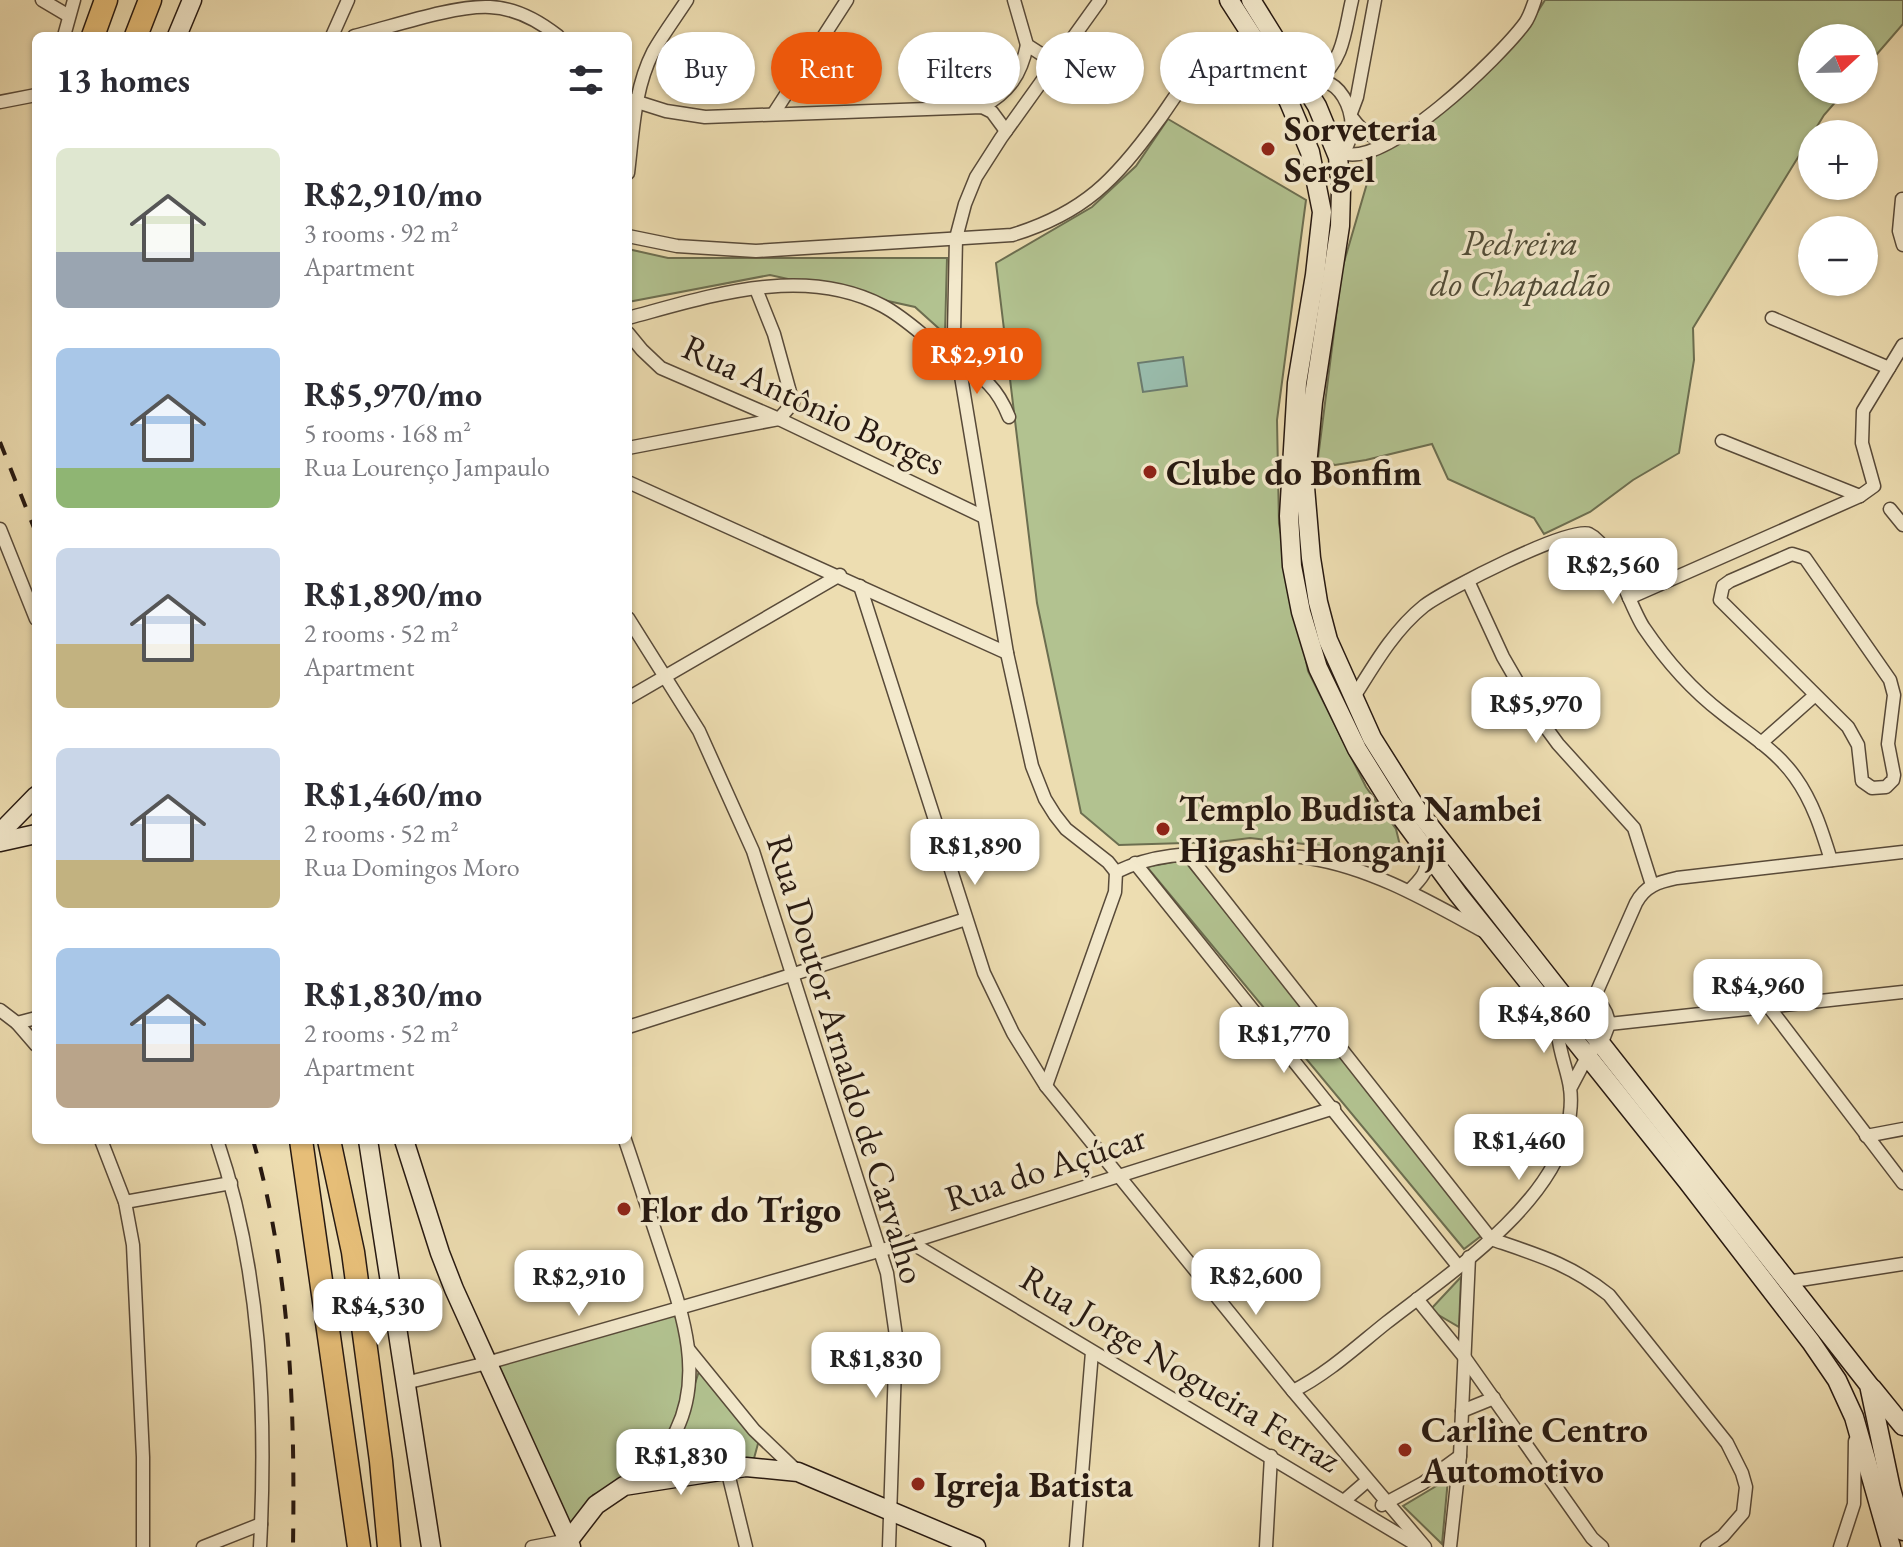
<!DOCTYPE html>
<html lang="en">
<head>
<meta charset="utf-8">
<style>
  body { margin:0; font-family:"EB Garamond",serif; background:#f2f2f3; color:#2b2b33; height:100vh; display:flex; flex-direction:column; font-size:30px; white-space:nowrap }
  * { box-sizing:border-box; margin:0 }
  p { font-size:26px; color:#7c7c81 }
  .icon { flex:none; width:44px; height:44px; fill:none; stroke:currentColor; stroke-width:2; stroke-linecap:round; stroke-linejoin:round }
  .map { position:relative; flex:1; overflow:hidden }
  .drawer { position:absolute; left:32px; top:32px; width:600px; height:1112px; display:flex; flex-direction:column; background:#fff; border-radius:12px; box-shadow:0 2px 6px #0004 }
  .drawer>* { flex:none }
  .hud { position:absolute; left:656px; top:32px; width:760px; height:72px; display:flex; gap:16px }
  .needle { width:52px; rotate:68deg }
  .tools { position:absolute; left:1798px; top:24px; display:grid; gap:16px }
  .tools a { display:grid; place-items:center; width:80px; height:80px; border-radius:50%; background:#fff; box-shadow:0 2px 6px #0004; font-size:40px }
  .price { position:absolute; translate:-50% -68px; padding:0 18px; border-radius:16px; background:#fff; color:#222; font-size:26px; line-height:52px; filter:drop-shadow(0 2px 4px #0008) }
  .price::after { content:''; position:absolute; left:50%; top:48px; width:24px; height:18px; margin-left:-12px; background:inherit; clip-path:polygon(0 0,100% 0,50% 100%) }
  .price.selected { background:#ea580c; color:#fff }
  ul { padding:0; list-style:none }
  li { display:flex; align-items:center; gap:24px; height:200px; padding:0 24px }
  li span { display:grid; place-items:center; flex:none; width:224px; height:160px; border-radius:12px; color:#555 }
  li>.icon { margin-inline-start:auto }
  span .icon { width:96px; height:96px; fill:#fffc; stroke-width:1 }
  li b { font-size:34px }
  h2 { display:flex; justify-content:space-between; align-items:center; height:96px; padding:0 24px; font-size:34px }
  .chip { padding:0 28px; border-radius:36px; background:#fff; box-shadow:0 2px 6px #0004; font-size:28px; line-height:72px }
  .chip.selected { background:#ea580c; color:#fff }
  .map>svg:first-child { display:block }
  .green { fill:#b2c290; stroke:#6c6e50; stroke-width:2 }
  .water { fill:#99bcac; stroke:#6b7b6e; stroke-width:2 }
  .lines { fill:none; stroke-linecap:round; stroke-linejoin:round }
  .street-casing { stroke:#584a39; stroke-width:15 }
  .secondary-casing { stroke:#271911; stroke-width:21 }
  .highway-casing { stroke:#271911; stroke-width:25 }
  .street { stroke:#f3e9cc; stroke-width:12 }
  .secondary { stroke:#f3e9cc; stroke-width:18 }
  .highway { stroke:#e6be78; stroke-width:22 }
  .rail { stroke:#271911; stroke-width:4; stroke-dasharray:14 14; stroke-linecap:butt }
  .poi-dot { fill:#8f2418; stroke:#f3e9cc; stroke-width:3 }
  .labels { text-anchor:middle; stroke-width:7; stroke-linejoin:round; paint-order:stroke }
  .poi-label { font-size:36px; font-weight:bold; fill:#271911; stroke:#f3e9cc; text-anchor:start }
  .park-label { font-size:36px; font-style:italic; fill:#514c37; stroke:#f3e9cc }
  .street-label { font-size:36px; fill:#271911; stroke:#f3e9cc }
</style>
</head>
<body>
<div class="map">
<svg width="1903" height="1547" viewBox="0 0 1903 1547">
  <rect width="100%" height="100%" fill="#edddb1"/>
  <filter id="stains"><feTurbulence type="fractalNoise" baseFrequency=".0025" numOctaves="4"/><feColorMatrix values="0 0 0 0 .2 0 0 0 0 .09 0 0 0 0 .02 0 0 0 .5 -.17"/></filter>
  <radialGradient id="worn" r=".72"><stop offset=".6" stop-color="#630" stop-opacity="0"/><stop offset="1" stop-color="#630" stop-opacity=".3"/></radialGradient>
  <g class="green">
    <path d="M1545,0H1903V24L1864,69V38H1812V90H1846L1824,115L1693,328L1694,360L1679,453L1633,480L1590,512L1544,534L1534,518L1448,479L1432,444L1366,460L1335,465L1318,458L1342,269L1375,156L1417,128L1528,27Z"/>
    <path d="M1168,119L1306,200L1277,420L1279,524L1308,671L1366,787L1396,829L1403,858L1381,860L1332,847L1250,838L1218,842L1119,845L1081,813L1037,603L996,263L1092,207L1136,166Z"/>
    <path d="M628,249L668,258H947L945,334L915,307L770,275L628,302Z"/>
    <path d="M1184,860L1485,1233L1464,1249L1147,867Z"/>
    <path d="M1461,1277L1459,1327L1430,1310Z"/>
    <path d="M674,1314L683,1333L687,1355L681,1409L663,1441L635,1470L621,1483L593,1495L571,1534L497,1366Z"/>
    <path d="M699,1371L759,1440L753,1462L646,1475L686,1412Z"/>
    <path d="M1448,1479L1442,1544L1403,1506Z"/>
  </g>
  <path class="water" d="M1183,357L1187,386L1143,392L1138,363Z"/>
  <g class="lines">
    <g class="street-casing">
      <g id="street">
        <path d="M42,0L69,16"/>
        <path d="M1014,0L1027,45L1055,63"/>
        <path d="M1100,0L1001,138L976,177L965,204L956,238L954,334L1007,653L1032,766L1045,799L1055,815L1066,829L1108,862L1116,872C1153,854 1188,853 1229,854C1255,854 1283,854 1309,858C1372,868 1428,901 1483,931"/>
        <path d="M64,36L74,0"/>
        <path d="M332,36L348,0"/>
        <path d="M354,36C391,27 454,5 490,7C515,8 539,21 558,36"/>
        <path d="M1318,79C1344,61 1345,29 1352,0"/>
        <path d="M1304,84C1342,64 1369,132 1338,157"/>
        <path d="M628,99L666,111L705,117L982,107L992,112L1006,131"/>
        <path d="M0,102L36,95"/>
        <path d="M982,107C1009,92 1021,75 1027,45"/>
        <path d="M774,113L847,0"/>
        <path d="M1351,113L1357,97L1375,0"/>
        <path d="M1353,119C1364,134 1375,140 1393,139"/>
        <path d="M1343,153C1385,169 1500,57 1525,23C1530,16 1532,8 1535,0"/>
        <path d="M628,173C633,133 634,89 653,52C663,34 676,17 687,0"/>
        <path d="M1902,199L1899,231L1903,245"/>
        <path d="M628,236L677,246L756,251L1012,235C1084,213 1115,180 1158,121C1170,105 1181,85 1195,72C1210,57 1233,45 1250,33"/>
        <path d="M628,318C710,296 803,264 883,306C904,317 923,336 942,350C974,374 993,377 1009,417"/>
        <path d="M1772,318L1889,368"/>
        <path d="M628,333L642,350L661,368L779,419L984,517"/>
        <path d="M1722,441L1860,496"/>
        <path d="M628,448L779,419L793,403L774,334L756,289"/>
        <path d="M628,482L1007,653"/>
        <path d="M1890,509L1903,525"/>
        <path d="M0,529L36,619"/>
        <path d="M1792,554L1805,558L1890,680L1894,695L1888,744L1894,775L1893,780L1886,787L1872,788L1862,781L1858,745L1848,727L1720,600L1723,586L1730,581Z"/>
        <path d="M1468,581L1503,657L1536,714L1558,744L1634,828L1652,885"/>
        <path d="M860,586L984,973L1013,1033L1046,1086L1293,1391L1425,1547"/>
        <path d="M1629,598L1860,496L1874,486L1862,443L1863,411L1903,345"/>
        <path d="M628,618L699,731L753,851L887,1273L896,1336L889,1547"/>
        <path d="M1354,697C1374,665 1394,630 1424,606C1443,591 1572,525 1589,534C1613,545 1629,606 1644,628C1665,659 1692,690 1722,713C1747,733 1776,750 1795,777C1813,802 1822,831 1831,860"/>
        <path d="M628,698L840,575"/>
        <path d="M1761,743L1814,696"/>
        <path d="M1187,853L1491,1239C1538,1255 1570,1264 1609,1295L1727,1443L1742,1473L1746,1487L1743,1513L1723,1536L1707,1547"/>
        <path d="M1135,863L1458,1266"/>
        <path d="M1409,891C1422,878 1428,872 1427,854"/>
        <path d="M1594,998L1636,903C1645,886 1658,882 1677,878L1903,852"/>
        <path d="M1769,1007L1903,1183"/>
        <path d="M0,1010L17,1023L36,1045"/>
        <path d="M17,1023L36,1018"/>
        <path d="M1609,1024L1903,992"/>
        <path d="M628,1027L966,919"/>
        <path d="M1046,1086L1115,892L1116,872"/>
        <path d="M1866,1136L1903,1129"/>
        <path d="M101,1140L125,1202L133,1245L143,1457V1547"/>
        <path d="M217,1140C261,1269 267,1412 260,1547"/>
        <path d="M125,1202L231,1183"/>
        <path d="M910,1242L1420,1547"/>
        <path d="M1787,1282L1903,1264"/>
        <path d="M1417,1299L1465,1358L1592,1538L1602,1547"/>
        <path d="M689,1350L754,1430L798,1472"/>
        <path d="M405,1383L487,1363L910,1242L1334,1108"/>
        <path d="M1293,1391C1327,1374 1356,1347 1386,1323C1445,1277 1550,1207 1567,1130C1570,1117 1572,1101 1570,1088C1567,1064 1549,1032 1564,1011C1581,987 1605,996 1609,1024L1604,1037L1588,1055L1570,1089"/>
        <path d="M1462,1411L1494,1398"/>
        <path d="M727,1469L746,1547"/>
        <path d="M625,1485C644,1469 665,1453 676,1431C706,1370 679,1305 660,1246C648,1210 637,1175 625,1140"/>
        <path d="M1345,1500L1367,1481"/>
        <path d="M1382,1505L1423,1483L1460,1456"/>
        <path d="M203,1547L261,1524"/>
        <path d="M532,1547L569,1540"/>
        <path d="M1076,1547L1092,1352"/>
        <path d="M1266,1547L1271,1456"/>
        <path d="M1450,1547L1460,1456L1469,1257"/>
        <path d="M1840,1547L1854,1504L1855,1441"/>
      </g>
    </g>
    <g class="secondary-casing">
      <g id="secondary">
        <path d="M1229,0L1269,62L1289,102L1310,152L1322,212L1315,275L1297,383L1289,516L1292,566L1301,612L1318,668L1357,749L1390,802L1458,894L1687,1181L1811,1342L1837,1380L1854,1417L1891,1547"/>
        <path d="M1251,0L1317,106L1338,157L1341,190L1340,226L1313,402L1305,487L1311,558L1318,602L1328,640L1372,738L1418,811L1869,1385L1891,1489L1903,1531"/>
        <path d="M177,36L192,0"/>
        <path d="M0,833L36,796"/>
        <path d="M0,842L36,834"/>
        <path d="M368,1140L431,1547"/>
        <path d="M404,1140L440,1253L454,1289L571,1547"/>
        <path d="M1872,1388L1903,1426"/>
        <path d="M569,1540L596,1505L624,1486L746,1467L798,1472L976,1547"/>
      </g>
    </g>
    <g class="highway-casing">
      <g id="highway">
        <path d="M93,36L106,0"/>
        <path d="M136,36L150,0"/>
        <path d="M301,1140L359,1547"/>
        <path d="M329,1140L353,1252L381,1461L389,1547"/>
      </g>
    </g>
    <use href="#street" class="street"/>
    <use href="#secondary" class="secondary"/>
    <use href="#highway" class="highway"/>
    <g class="rail">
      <path d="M0,442L36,533"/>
      <path d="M253,1140C291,1272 295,1411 293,1547"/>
    </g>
  </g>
  <g class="poi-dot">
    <circle cx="1268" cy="149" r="8"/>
    <circle cx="1150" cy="472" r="8"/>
    <circle cx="1163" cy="829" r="8"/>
    <circle cx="624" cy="1209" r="8"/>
    <circle cx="1405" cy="1450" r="8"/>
    <circle cx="918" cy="1484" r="8"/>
  </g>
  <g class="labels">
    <g class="poi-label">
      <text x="1284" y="141">Sorveteria<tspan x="1284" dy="41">Sergel</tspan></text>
      <text x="1166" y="485">Clube do Bonfim</text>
      <text x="1179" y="821">Templo Budista Nambei<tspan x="1179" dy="41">Higashi Honganji</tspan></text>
      <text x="640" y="1222">Flor do Trigo</text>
      <text x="1421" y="1442">Carline Centro<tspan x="1421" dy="41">Automotivo</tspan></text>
      <text x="934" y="1497">Igreja Batista</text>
    </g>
    <g class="park-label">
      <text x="1520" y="255">Pedreira<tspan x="1520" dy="41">do Chapadão</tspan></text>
    </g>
    <g class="street-label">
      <text transform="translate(814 404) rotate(25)" y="13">Rua Antônio Borges</text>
      <text transform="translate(847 1059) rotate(73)" y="13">Rua Doutor Arnaldo de Carvalho</text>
      <text transform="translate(1045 1167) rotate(-18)" y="13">Rua do Açúcar</text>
      <text transform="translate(1181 1368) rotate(31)" y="13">Rua Jorge Nogueira Ferraz</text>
    </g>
  </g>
  <rect width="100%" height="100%" filter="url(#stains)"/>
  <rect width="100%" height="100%" fill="url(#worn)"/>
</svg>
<div class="tools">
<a><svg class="needle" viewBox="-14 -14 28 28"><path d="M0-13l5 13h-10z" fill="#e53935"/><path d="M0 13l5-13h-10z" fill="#7c7c81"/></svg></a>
<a>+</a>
<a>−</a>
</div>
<b class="price selected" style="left:977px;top:396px">R$2,910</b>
<b class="price" style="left:1613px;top:606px">R$2,560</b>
<b class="price" style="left:1536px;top:745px">R$5,970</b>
<b class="price" style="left:975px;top:887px">R$1,890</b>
<b class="price" style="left:1758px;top:1027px">R$4,960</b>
<b class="price" style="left:1544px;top:1055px">R$4,860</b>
<b class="price" style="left:1284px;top:1075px">R$1,770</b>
<b class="price" style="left:1519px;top:1182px">R$1,460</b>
<b class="price" style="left:1256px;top:1317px">R$2,600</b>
<b class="price" style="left:579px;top:1318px">R$2,910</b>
<b class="price" style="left:378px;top:1347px">R$4,530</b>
<b class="price" style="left:876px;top:1400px">R$1,830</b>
<b class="price" style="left:681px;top:1497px">R$1,830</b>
<div class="hud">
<a class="chip">Buy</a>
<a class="chip selected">Rent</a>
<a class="chip">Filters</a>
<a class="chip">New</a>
<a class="chip">Apartment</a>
</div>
<section class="drawer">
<h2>13 homes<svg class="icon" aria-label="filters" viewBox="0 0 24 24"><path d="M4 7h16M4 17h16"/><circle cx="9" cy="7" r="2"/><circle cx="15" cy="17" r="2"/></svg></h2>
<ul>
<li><span style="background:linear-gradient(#dfe7d0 65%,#9aa5b1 0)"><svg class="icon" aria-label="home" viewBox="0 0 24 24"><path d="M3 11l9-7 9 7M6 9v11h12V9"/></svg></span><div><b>R$2,910/mo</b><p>3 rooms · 92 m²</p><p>Apartment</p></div></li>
<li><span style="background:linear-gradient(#a9c7e8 75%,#8fb573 0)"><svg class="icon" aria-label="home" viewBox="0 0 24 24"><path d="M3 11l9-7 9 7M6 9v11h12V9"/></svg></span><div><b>R$5,970/mo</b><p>5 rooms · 168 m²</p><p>Rua Lourenço Jampaulo</p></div></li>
<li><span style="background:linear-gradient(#c9d6e8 60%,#c2b280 0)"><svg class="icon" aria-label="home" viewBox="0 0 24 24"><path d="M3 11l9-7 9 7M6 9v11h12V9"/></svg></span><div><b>R$1,890/mo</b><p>2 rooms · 52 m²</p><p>Apartment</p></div></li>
<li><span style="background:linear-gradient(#c9d6e8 70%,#c2b280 0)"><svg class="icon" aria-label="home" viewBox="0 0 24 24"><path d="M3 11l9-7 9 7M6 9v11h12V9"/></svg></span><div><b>R$1,460/mo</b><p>2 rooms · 52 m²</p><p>Rua Domingos Moro</p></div></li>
<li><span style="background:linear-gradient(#a9c7e8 60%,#b9a48a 0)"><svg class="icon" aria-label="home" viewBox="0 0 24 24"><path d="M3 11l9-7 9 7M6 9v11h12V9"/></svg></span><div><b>R$1,830/mo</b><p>2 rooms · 52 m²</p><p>Apartment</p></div></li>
</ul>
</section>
</div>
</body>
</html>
